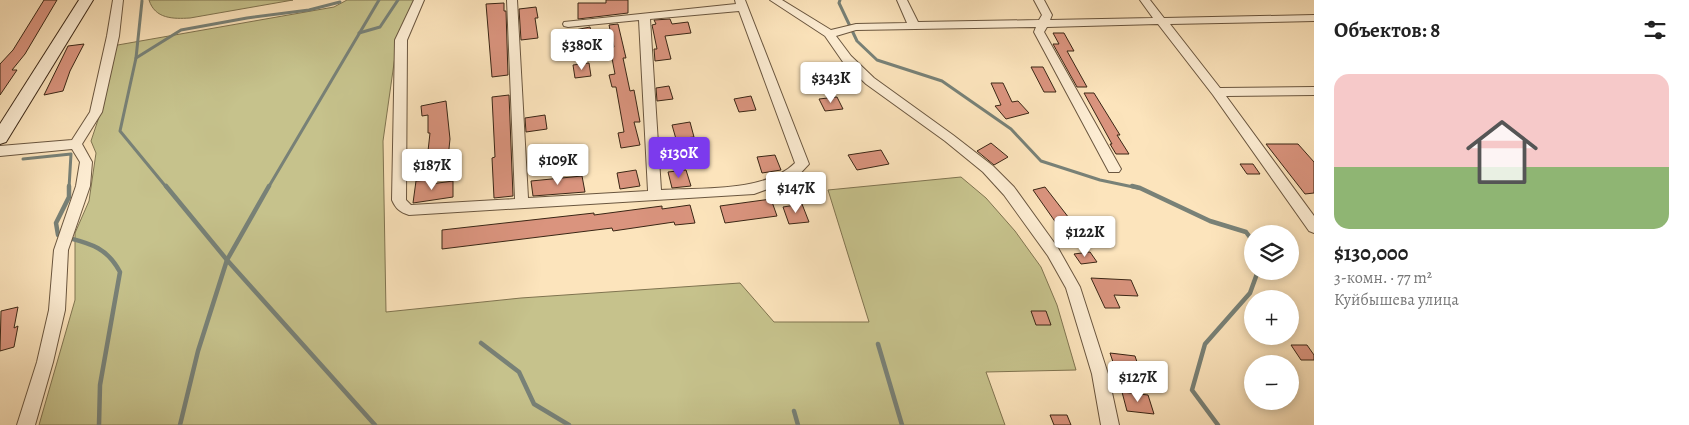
<!DOCTYPE html>
<html lang="ru">
<head>
<meta charset="utf-8">
<style>
  body { margin:0; font-family:Alegreya,serif; background:#f2f2f2; color:#222; height:100vh; display:flex; flex-direction:column; font-size:19px; white-space:nowrap }
  * { box-sizing:border-box; margin:0 }
  p { font-size:16px; color:#767676 }
  .icon { flex:none; width:28px; height:28px; fill:none; stroke:currentColor; stroke-width:2; stroke-linecap:round; stroke-linejoin:round }
  .map { position:relative; flex:1; overflow:hidden }
  .details { display:flex; flex-direction:column; background:#fff; width:375px }
  .details>* { flex:none }
  .tools { position:absolute; left:1244px; top:225px; display:grid; gap:10px }
  .tools a { display:grid; place-items:center; width:55px; height:55px; border-radius:50%; background:#fff; box-shadow:0 2px 8px #0003; font-size:25px }
  .price { position:absolute; translate:-50% -42px; padding:0 11px; border-radius:5px; background:#fff; color:#222; font-size:16px; line-height:32px; filter:drop-shadow(0 1px 2px #0008) }
  .price::after { content:''; position:absolute; left:50%; top:30px; width:15px; height:11px; margin-left:-8px; background:inherit; clip-path:polygon(0 0,100% 0,50% 100%) }
  .price.on { background:#7c3aed; color:#fff }
  ul { padding:0; list-style:none }
  li { display:grid; align-content:center; gap:10px; height:265px; padding:0 20px }
  li+li { border-top:1px solid #e0e0e0 }
  li span { display:grid; place-items:center; height:155px; border-radius:15px; color:#555 }
  li>.icon { margin-inline-start:auto }
  span .icon { width:90px; height:90px; fill:#fffc; stroke-width:1 }
  li b { font-size:21px }
  h2 { display:flex; justify-content:space-between; align-items:center; height:60px; padding:0 20px; font-size:21px }
  main { display:flex; flex:1; min-height:0 }
  .map>svg:first-child { display:block }
  .green { fill:#c6c28c; stroke:#807450 }
  .lines { fill:none; stroke-linecap:round; stroke-linejoin:round }
  .stream-far1 { stroke:#788177; stroke-width:3 }
  .stream { stroke:#788177; stroke-width:4.5 }
  .building { fill:#da947e; stroke:#3a2615 }
  .street-casing { stroke:#6a563f; stroke-width:2 }
  .secondary-casing { stroke:#3a2615; stroke-width:2 }
  .street { fill:#fdedd3; fill-rule:evenodd }
  .secondary { fill:#fdedd3; fill-rule:evenodd }
</style>
</head>
<body>
<main>
<div class="map">
<svg width="1314" height="425" viewBox="0 0 1314 425">
  <rect width="100%" height="100%" fill="#fce4bc"/>
  <filter id="stains"><feTurbulence type="fractalNoise" baseFrequency=".004" numOctaves="4"/><feColorMatrix values="0 0 0 0 .2 0 0 0 0 .09 0 0 0 0 .02 0 0 0 .5 -.17"/></filter>
  <radialGradient id="worn" r=".72"><stop offset=".6" stop-color="#630" stop-opacity="0"/><stop offset="1" stop-color="#630" stop-opacity=".3"/></radialGradient>
  <g class="green">
    <path d="M149,0H293L190,18C173,19 155,19 149,0Z"/>
    <path d="M347,0H422L397,42L383,141L386,312L521,298L740,283L774,322H869L828,190L961,177L986,198L1015,231L1041,267L1057,305L1076,370L986,372L1005,425H39L75,300V233L89,201L96,153L91,141L105,99L112,46L334,7Z"/>
  </g>
  <g class="lines">
    <g class="stream-far1">
      <path d="M840,0L839,3L857,41L877,60L942,81L1011,129L1041,161L1100,180L1138,188"/>
      <path d="M142,1L136,58L120,131L167,188"/>
      <path d="M359,33L380,27L398,0"/>
      <path d="M136,58L181,30L247,18L309,10L340,2"/>
      <path d="M23,159L71,154L69,188"/>
      <path d="M268,188L379,0"/>
    </g>
    <g class="stream">
      <path d="M69,186V197L56,223L58,235C86,243 105,244 120,272L100,385L99,425"/>
      <path d="M166,186L227,260L375,425"/>
      <path d="M1132,186L1140,188L1210,221L1246,232L1252,240"/>
      <path d="M481,343L519,372L534,404L569,425"/>
      <path d="M878,344L902,425"/>
      <path d="M794,411L798,425"/>
      <path d="M180,425L198,351L227,260L269,186"/>
      <path d="M1218,425L1192,390L1205,344L1250,293L1258,271"/>
    </g>
  </g>
  <g class="building">
    <path d="M44,0H57L25,54L12,70H17L0,95V64L13,50Z"/>
    <path d="M606,0H628V13L578,19V3H606Z"/>
    <path d="M504,3V11H506L508,75L492,77L486,4Z"/>
    <path d="M536,7L538,18H535L538,38L521,40L519,9Z"/>
    <path d="M670,19L672,24L688,22L691,33L665,36L671,59L655,61L654,49H657L652,25L656,24L654,20Z"/>
    <path d="M618,24L626,58H623L630,91L634,90L640,122H634L640,145L621,148L618,133L624,132L616,87H612L609,75L615,74L610,48L614,47L609,25Z"/>
    <path d="M590,27L593,39L577,41L575,30Z"/>
    <path d="M1053,33H1064L1074,51H1067L1087,87H1077L1053,44H1059Z"/>
    <path d="M84,44L70,71L63,91L44,95L68,46Z"/>
    <path d="M589,63L591,76L575,78L573,65Z"/>
    <path d="M1031,67H1043L1056,92H1044Z"/>
    <path d="M991,83H1003L1012,102L1018,101L1029,113L1006,119L995,106L1001,105Z"/>
    <path d="M669,86L673,99L657,101L656,88Z"/>
    <path d="M1084,93H1094L1120,135H1117L1129,154H1116L1110,144H1112Z"/>
    <path d="M509,95L513,196L494,198L492,158L495,157L492,97Z"/>
    <path d="M751,96L756,110L739,112L734,99Z"/>
    <path d="M837,97L843,109L825,111L819,99Z"/>
    <path d="M446,101L450,139L448,158L427,160L430,133H428V115L422,116L421,106Z"/>
    <path d="M545,115L547,129L526,132L525,118Z"/>
    <path d="M690,122L694,137L676,139L672,125Z"/>
    <path d="M991,143L1008,157L994,165L977,151Z"/>
    <path d="M1266,144H1298L1314,162V193L1305,194Z"/>
    <path d="M881,150L889,164L857,170L848,155Z"/>
    <path d="M775,155L781,170L762,173L757,157Z"/>
    <path d="M1240,164H1253L1260,174H1247Z"/>
    <path d="M636,170L640,186L620,189L617,173Z"/>
    <path d="M686,170L691,186L672,188L668,172Z"/>
    <path d="M582,176L585,192L533,196L531,181Z"/>
    <path d="M431,180V184L453,181V197L413,203L416,181Z"/>
    <path d="M1045,187L1069,218L1076,227L1061,230L1033,190Z"/>
    <path d="M771,199L777,216L725,223L720,206Z"/>
    <path d="M802,204L809,222L789,224L783,207Z"/>
    <path d="M690,205L695,223L675,225L674,222L613,231L612,228L442,249V230L594,213V215L662,206V209Z"/>
    <path d="M1090,252L1097,262L1081,264L1074,254Z"/>
    <path d="M1091,278L1131,280L1138,296L1114,295L1120,308H1105Z"/>
    <path d="M18,307L14,328L18,326L14,347L0,351L1,311Z"/>
    <path d="M1031,311H1046L1051,325H1036Z"/>
    <path d="M1291,345H1307L1314,355V360H1301Z"/>
    <path d="M1110,353L1135,356L1141,374L1116,371Z"/>
    <path d="M1122,392L1148,395L1154,414L1127,411Z"/>
    <path d="M1050,415H1067L1071,425H1054Z"/>
  </g>
  <g class="lines">
    <g class="street-casing">
      <g id="street">
        <path d="M113,0H123L119,36L102,112L82,144L92,162L90,186L68,250L65,310L53,362L35,425H17L37,362L49,310L54,250L76,186L80,162L72,149L0,156V146L72,140L90,112L107,36Z"/>
        <path d="M414,0H424L407,40L406,200L411,205L515,199L507,0H517L528,198L648,191L639,20L568,27L564,26L563,24L564,22L736,4L735,0H745L809,164L795,179L754,194L409,215C400,212 396,209 392,200L395,40ZM739,11L795,163C766,192 701,188 661,190L650,19Z"/>
        <path d="M770,0H782L831,30L856,24L907,23L897,0H907L918,22L1039,20L1042,15L1034,0H1044L1052,15L1050,20L1153,18L1140,0H1150L1164,18L1314,15V21L1170,24L1220,88L1314,87V95L1226,96L1314,216V233L1309,231L1213,95L1158,24L1047,27L1044,32L1121,169L1119,172H1109L1034,32L1036,27L856,30L836,36L851,56L874,78L953,135L993,166L1014,187L1058,248L1080,287L1108,374L1119,425H1101L1092,374L1066,288L1048,256L1004,195L983,172L945,141L866,84L843,62L825,36Z"/>
      </g>
    </g>
    <g class="secondary-casing">
      <path id="secondary" d="M79,0H93L6,142L0,144V124Z"/>
    </g>
    <use href="#street" class="street"/>
    <use href="#secondary" class="secondary"/>
  </g>
  <rect width="100%" height="100%" filter="url(#stains)"/>
  <rect width="100%" height="100%" fill="url(#worn)"/>
</svg>
<div class="tools">
<a><svg class="icon" aria-label="layers" viewBox="0 0 24 24"><path d="M12 4l9 5-9 5-9-5zM3 14l9 5 9-5"/></svg></a>
<a>+</a>
<a>−</a>
</div>
<b class="price" style="left:582px;top:71px">$380K</b>
<b class="price" style="left:831px;top:104px">$343K</b>
<b class="price on" style="left:679px;top:179px">$130K</b>
<b class="price" style="left:558px;top:186px">$109K</b>
<b class="price" style="left:432px;top:191px">$187K</b>
<b class="price" style="left:796px;top:214px">$147K</b>
<b class="price" style="left:1085px;top:258px">$122K</b>
<b class="price" style="left:1138px;top:403px">$127K</b>
</div>
<section class="details">
<h2>Объектов: 8<svg class="icon" aria-label="filters" viewBox="0 0 24 24"><path d="M4 7h16M4 17h16"/><circle cx="9" cy="7" r="2"/><circle cx="15" cy="17" r="2"/></svg></h2>
<ul>
<li><span style="background:linear-gradient(#f6c9c9 60%,#8fb573 0)"><svg class="icon" aria-label="home" viewBox="0 0 24 24"><path d="M3 11l9-7 9 7M6 9v11h12V9"/></svg></span><div><b>$130,000</b><p>3-комн. · 77 m²</p><p>Куйбышева улица</p></div></li>
</ul>
</section>
</main>
</body>
</html>
